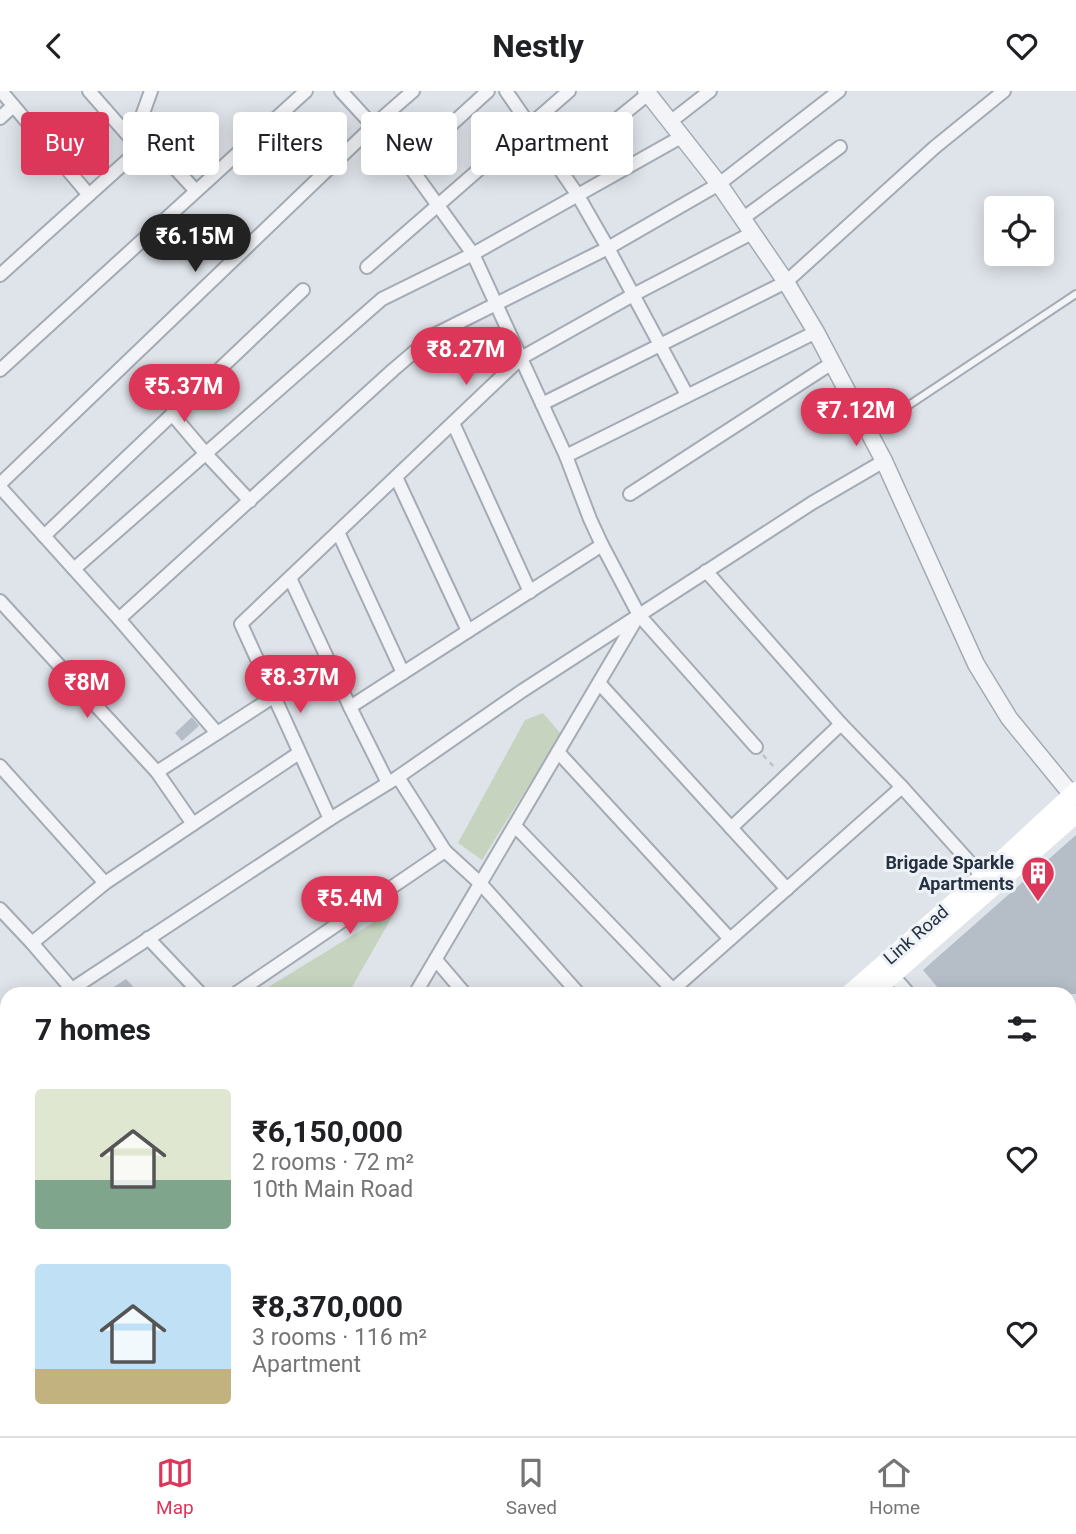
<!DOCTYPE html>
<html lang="en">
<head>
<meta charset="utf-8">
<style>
  body { margin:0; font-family:Roboto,sans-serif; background:#f2f2f2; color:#202124; height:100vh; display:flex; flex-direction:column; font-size:26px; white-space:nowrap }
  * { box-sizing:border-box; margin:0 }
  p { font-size:23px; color:#757577 }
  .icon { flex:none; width:38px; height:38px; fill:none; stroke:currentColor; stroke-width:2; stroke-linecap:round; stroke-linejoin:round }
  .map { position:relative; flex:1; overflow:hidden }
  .drawer { position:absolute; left:0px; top:896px; width:1076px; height:450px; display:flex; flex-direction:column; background:#fff; border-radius:21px 21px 0 0; box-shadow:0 4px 18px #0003 }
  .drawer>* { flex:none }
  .banner { position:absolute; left:21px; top:21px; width:700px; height:63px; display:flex; gap:14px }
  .tools { position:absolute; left:984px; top:105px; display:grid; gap:14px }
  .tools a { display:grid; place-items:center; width:70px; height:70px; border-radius:7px; background:#fff; box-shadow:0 4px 18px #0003; font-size:35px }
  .price { position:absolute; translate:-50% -60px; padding:0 16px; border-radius:24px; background:#dc3659; color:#fff; font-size:23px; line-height:46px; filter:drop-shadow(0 2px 4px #0008) }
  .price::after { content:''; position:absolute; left:50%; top:42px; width:21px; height:16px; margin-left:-10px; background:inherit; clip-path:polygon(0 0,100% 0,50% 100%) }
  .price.current { background:#222; color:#fff }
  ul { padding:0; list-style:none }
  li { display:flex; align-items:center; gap:21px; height:175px; padding:0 35px }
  li span { display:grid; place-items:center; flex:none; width:196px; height:140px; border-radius:7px; color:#555 }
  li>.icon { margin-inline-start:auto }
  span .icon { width:84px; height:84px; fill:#fffc; stroke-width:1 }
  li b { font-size:30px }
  h2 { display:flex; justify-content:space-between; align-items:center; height:84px; padding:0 35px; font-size:30px }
  .pill { padding:0 24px; border-radius:7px; background:#fff; box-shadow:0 4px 18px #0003; font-size:24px; line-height:63px }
  .pill.current { background:#dc3659; color:#fff }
  header { display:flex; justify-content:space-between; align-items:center; height:91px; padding:0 35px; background:#fff; font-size:32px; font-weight:700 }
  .tab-bar { display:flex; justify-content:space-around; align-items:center; height:98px; border-top:2px solid #e0e0e0; background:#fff; font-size:19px; color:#757577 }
  .tab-bar a { display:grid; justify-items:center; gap:4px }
  .tab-bar .current { color:#dc3659 }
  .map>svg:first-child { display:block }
  .green { fill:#c6d4bf }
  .building { fill:#b5bdc7 }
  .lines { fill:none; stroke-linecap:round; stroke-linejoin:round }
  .service-casing { stroke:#a4abb4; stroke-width:10 }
  .minor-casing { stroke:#a4abb4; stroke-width:16 }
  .tertiary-casing { stroke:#a4abb4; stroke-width:19 }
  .path { stroke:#bdc2c8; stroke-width:2.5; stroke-dasharray:5 5; stroke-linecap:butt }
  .service { stroke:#f2f4f7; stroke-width:6 }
  .minor { stroke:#f2f4f7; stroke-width:12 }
  .tertiary { stroke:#f2f4f7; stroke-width:16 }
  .secondary { stroke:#fff; stroke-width:18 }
  .labels { text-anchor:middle; stroke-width:6; stroke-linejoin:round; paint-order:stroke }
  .poi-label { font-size:18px; font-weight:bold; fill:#263242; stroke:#eef2f7; text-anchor:end }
  .street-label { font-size:18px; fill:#263242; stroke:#eef2f7 }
</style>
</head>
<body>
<header><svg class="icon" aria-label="back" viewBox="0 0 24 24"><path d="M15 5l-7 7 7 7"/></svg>Nestly<svg class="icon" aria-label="heart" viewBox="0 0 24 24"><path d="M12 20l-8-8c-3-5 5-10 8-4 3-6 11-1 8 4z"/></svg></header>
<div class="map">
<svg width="1076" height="1345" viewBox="0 0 1076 1345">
  <rect width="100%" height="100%" fill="#dfe4ea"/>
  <g class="green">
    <path d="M543,622L561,643L482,769L458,752L525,629Z"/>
    <path d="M397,817L348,903H257Z"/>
  </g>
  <g class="building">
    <path d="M192,626L199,635L182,650L175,642Z"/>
    <path d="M1076,744V903H943L923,879Z"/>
    <path d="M126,888L140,903H103Z"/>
  </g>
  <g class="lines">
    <g class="service-casing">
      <g id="service">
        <path d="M870,340L1076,203"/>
        <path d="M1069,950L1076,945"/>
      </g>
    </g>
    <g class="minor-casing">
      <g id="minor">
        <path d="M1,0L89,104"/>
        <path d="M89,0L133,50"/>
        <path d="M341,0L408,73L473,163L566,365L590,428L602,454L639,524L756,656"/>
        <path d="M506,0L577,103L608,157L687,304"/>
        <path d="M0,27L13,15"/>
        <path d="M670,31L710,0"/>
        <path d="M131,66L146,58L161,62L196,100"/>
        <path d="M408,73L488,0"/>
        <path d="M558,76L648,3"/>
        <path d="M742,128L840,56"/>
        <path d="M367,176L569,0"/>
        <path d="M0,184L131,66L133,50L151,0"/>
        <path d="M0,279L306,0"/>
        <path d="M542,313L786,191L935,56L1004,0"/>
        <path d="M172,323L206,363L250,410"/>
        <path d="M453,332L530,501"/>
        <path d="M566,365L816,241"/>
        <path d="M396,386L468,540"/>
        <path d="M0,393L373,35L413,0"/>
        <path d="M0,396L119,528L217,642"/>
        <path d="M630,403L832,272"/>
        <path d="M338,441L403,582"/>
        <path d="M44,445L303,199"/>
        <path d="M74,478L382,208L473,163L681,46"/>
        <path d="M706,480L841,633L902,696L983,786"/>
        <path d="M290,487L350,616L388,692"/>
        <path d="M0,510L157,681L193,733"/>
        <path d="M119,528L393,279L434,244L608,157L719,93L839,0"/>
        <path d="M599,592L787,798"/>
        <path d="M350,616L602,454"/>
        <path d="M558,661L730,848"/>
        <path d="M0,675L105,792"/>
        <path d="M157,681L273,606"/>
        <path d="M398,686L445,760L481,793L579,903"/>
        <path d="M330,728L241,533L521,267L633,204L752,142"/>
        <path d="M515,735L673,899"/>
        <path d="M731,737L841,633"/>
        <path d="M0,818L32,852L76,903"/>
        <path d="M148,847L201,903"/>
        <path d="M32,852L105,792L299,662"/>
        <path d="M436,869L465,903"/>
        <path d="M888,879L909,903"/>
        <path d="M72,898L330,728L398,686L522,600L812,412L884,370"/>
        <path d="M235,903L445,760"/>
        <path d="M415,903L637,527"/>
        <path d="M668,903L902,696"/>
        <path d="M0,938L7,946"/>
        <path d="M0,1037L7,1045"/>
        <path d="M1069,1084L1076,1091"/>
        <path d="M0,1137L7,1145"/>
        <path d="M0,1236L7,1244"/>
        <path d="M94,1339L100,1345"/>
        <path d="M469,1339L475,1345"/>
        <path d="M748,1339L754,1345"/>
        <path d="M1029,1339L1035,1345"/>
        <path d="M0,1342L3,1345"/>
      </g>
    </g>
    <g class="tertiary-casing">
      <path id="tertiary" d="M646,0L719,93L786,191L816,241L884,370L976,573L1009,627L1076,709"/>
    </g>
    <g class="path">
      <path d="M763,664L775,677"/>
      <path d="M239,1345L246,1339"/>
    </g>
    <use href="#service" class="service"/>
    <use href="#minor" class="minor"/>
    <use href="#tertiary" class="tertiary"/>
    <g class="secondary">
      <path d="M849,903L983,786L1076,700"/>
      <path d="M871,903L1076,723"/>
      <path d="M355,1345L362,1339"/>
      <path d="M388,1345L395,1339"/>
    </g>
  </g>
  <defs>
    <g id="building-pin" transform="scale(1.75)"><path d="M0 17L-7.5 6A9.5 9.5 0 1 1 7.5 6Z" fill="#dc3659" stroke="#eef2f7"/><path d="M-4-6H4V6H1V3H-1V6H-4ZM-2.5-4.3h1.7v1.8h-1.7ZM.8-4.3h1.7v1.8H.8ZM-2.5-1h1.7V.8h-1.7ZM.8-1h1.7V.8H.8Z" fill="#fff"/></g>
  </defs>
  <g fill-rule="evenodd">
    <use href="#building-pin" x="1038" y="782"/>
  </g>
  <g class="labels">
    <g class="poi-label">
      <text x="1014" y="778">Brigade Sparkle<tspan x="1014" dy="21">Apartments</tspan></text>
    </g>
    <g class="street-label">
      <text transform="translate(916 844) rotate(-41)" y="6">Link Road</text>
    </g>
  </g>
</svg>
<div class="tools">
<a><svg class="icon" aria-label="locate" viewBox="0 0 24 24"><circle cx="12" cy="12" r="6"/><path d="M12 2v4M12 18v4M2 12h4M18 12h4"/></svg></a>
</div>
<b class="price current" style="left:195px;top:183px">₹6.15M</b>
<b class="price" style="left:466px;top:296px">₹8.27M</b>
<b class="price" style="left:184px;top:333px">₹5.37M</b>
<b class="price" style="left:856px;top:357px">₹7.12M</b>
<b class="price" style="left:300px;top:624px">₹8.37M</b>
<b class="price" style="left:87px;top:629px">₹8M</b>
<b class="price" style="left:350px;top:845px">₹5.4M</b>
<div class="banner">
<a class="pill current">Buy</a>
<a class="pill">Rent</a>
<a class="pill">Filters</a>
<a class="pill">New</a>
<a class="pill">Apartment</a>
</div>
<section class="drawer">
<h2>7 homes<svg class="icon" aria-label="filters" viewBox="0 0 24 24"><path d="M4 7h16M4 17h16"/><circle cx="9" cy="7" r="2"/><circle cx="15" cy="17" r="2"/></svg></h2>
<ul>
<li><span style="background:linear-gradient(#dfe7d0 65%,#7fa58c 0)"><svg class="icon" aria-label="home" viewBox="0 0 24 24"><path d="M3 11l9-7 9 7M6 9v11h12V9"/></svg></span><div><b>₹6,150,000</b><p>2 rooms · 72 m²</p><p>10th Main Road</p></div><svg class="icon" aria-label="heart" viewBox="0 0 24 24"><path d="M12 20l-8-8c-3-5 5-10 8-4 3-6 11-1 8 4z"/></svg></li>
<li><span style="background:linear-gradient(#bfe0f5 75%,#c2b280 0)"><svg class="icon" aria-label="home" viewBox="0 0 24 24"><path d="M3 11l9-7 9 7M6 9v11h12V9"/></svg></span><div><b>₹8,370,000</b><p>3 rooms · 116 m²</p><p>Apartment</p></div><svg class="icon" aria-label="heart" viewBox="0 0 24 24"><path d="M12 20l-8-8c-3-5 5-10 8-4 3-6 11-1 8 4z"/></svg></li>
</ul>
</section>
</div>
<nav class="tab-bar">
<a class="current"><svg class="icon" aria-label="map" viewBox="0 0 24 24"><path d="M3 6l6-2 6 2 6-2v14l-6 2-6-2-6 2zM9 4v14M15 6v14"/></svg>Map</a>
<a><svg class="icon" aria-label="saved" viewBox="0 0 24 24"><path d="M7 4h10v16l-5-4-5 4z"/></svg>Saved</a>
<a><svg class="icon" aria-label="home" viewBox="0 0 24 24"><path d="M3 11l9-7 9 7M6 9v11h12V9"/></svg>Home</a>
</nav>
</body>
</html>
